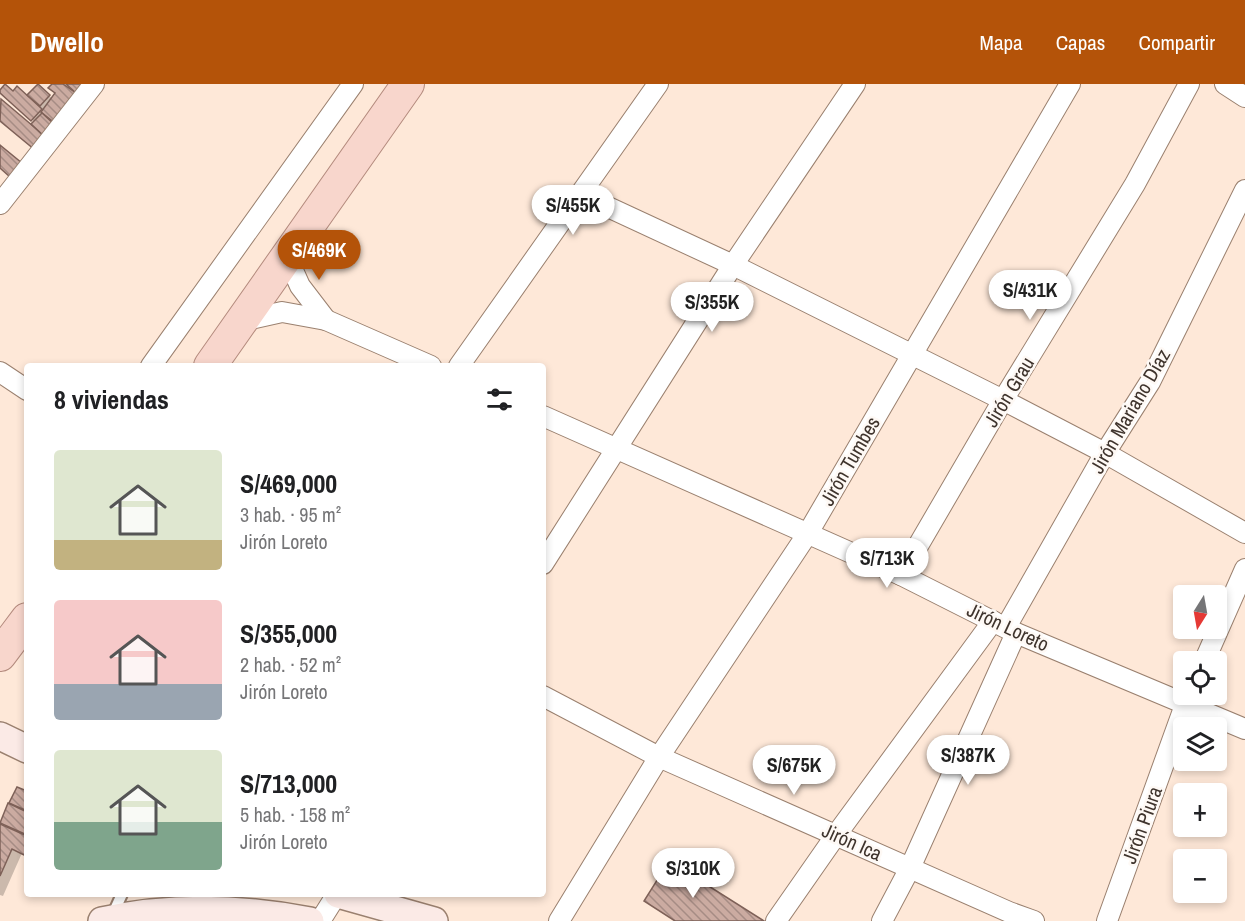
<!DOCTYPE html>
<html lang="es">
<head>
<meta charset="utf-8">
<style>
  body { margin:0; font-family:"Archivo Narrow",sans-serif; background:#f2f2f2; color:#202124; height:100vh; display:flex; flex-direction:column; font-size:22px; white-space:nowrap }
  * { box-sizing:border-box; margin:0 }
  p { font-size:20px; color:#757577 }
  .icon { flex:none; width:33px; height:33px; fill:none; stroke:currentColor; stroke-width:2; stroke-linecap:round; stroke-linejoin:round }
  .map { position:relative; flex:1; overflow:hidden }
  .details { position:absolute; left:24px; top:279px; width:522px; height:534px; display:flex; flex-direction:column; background:#fff; border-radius:6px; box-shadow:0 3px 9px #0003 }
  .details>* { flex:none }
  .needle { width:39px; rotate:191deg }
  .fabs { position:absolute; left:1173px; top:501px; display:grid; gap:12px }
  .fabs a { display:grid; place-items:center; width:54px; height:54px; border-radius:6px; background:#fff; box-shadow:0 3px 9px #0003; font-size:30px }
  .price { position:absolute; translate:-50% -51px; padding:0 14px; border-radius:21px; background:#fff; color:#222; font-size:20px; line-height:39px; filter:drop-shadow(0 2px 3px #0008) }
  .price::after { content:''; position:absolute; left:50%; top:36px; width:18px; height:14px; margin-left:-9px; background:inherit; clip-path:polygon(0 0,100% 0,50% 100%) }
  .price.current { background:#b45309; color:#fff }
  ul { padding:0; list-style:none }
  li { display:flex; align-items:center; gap:18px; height:150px; padding:0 30px }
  li span { display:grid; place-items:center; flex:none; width:168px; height:120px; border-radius:6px; color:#555 }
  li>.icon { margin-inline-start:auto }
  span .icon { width:72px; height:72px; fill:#fffc; stroke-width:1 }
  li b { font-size:26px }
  h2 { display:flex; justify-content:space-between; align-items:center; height:72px; padding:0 30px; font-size:26px }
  header { display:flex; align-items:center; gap:36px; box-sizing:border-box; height:84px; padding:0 30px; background:#b45309; color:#fff }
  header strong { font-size:28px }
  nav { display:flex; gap:33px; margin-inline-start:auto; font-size:21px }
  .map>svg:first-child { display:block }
  .shadow { fill:#0003 }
  .building { fill:url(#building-back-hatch); stroke:#7e6158; stroke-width:1.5 }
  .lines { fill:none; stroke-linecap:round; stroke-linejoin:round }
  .service-casing { stroke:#9a806f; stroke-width:14 }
  .minor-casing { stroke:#9a806f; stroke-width:22 }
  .secondary-casing { stroke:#9a806f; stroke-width:30 }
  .primary-casing { stroke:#b48b7e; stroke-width:34 }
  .service { stroke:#fff; stroke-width:10 }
  .minor { stroke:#fff; stroke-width:20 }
  .secondary { stroke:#fbeae6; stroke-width:27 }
  .primary { stroke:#f8d6cc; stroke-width:32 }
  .labels { text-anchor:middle; stroke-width:5; stroke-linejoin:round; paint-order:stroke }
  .street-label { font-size:20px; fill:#3f342d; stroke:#fef9f5 }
</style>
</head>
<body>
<header>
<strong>Dwello</strong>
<nav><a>Mapa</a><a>Capas</a><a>Compartir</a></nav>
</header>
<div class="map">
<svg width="1245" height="837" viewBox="0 0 1245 837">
  <defs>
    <pattern id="building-back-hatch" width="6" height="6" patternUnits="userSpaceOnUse" patternTransform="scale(1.5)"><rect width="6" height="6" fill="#cbaba1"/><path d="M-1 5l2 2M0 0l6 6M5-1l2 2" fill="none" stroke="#a68c84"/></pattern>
  </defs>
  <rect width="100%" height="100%" fill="#fee8d8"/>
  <g class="shadow">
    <path d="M53,0H62L78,11L80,9L69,0H98L87,13L80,9L84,16L63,42L43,28L42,30L56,43L46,53L51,58L42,69L0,35L1,17L32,41L35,38L1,7L5,2L14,8L17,4L28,12L38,2L53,15L57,9L51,4Z"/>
    <path d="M0,742L27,754V772L22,769L3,812L0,811Z"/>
  </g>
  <g class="building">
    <path d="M5,0L13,7L17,2L42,25L31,37L0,9V6Z"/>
    <path d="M38,0L50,11L40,22L27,11Z"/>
    <path d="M52,0H63L76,9L56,40L41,28L55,9L48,4Z"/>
    <path d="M66,0H84L76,9Z"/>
    <path d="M1,15L46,53L35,66L0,37Z"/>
    <path d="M42,29L55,41L44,52L31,40Z"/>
    <path d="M0,61L22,79L10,93L0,84Z"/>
    <path d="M17,703L27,707V727L9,719Z"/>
    <path d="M8,719L27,728V751L0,739Z"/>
    <path d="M0,740L27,752V764L24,771L12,765L0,792Z"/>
    <path d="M669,777L764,837H675L644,817Z"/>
  </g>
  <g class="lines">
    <g class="service-casing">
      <path id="service" d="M112,832L122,810"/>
    </g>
    <g class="minor-casing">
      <g id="minor">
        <path d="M1225,0L1245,13"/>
        <path d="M580,110L733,181L1003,316L1105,369L1245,449"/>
        <path d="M0,120L94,0"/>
        <path d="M287,173L300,202L326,236"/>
        <path d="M241,237L282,228L326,236L431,282"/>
        <path d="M151,282L353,0"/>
        <path d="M459,282L658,0"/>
        <path d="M0,288L27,306"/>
        <path d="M543,332L901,491L1016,549L1245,645"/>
        <path d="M543,480L733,181L855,0"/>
        <path d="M901,491L1003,316L1135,100L1189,0"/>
        <path d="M1006,543L1105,369L1150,298L1245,106"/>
        <path d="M1204,578L1245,485"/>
        <path d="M543,612L659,673L1009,828L1034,837"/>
        <path d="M320,837L337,810"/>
        <path d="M559,837L659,673L808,449L1070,0"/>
        <path d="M776,837L836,751L993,537"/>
        <path d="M882,837L910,784L1016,549"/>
        <path d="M1107,837L1189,610"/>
      </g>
    </g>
    <g class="secondary-casing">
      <g id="secondary">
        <path d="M0,652L27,665"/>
        <path d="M338,810L434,837"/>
        <path d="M102,837C169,822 242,824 310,837"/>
      </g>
    </g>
    <g class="primary-casing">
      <g id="primary">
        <path d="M210,282L408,0"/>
        <path d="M0,571L27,535"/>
      </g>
    </g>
    <use href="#service" class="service"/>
    <use href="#minor" class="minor"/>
    <use href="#secondary" class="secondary"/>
    <use href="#primary" class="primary"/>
  </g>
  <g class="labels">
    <g class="street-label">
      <text transform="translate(1009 308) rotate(-59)" y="7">Jirón Grau</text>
      <text transform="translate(1130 327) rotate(-60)" y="7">Jirón Mariano Díaz</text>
      <text transform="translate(850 377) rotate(-60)" y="7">Jirón Tumbes</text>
      <text transform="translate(1008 543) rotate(25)" y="7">Jirón Loreto</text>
      <text transform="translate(1142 741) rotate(-70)" y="7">Jirón Piura</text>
      <text transform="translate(852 758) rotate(24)" y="7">Jirón Ica</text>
    </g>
  </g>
</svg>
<div class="fabs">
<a><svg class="needle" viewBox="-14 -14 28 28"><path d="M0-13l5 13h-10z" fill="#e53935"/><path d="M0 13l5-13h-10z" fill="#757577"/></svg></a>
<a><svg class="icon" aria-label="locate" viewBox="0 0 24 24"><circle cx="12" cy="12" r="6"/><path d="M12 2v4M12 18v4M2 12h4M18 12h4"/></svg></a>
<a><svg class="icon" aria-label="layers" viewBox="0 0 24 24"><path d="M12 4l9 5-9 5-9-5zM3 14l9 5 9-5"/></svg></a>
<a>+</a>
<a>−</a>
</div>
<b class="price" style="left:573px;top:152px">S/455K</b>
<b class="price current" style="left:319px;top:197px">S/469K</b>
<b class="price" style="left:1030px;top:237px">S/431K</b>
<b class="price" style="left:712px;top:249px">S/355K</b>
<b class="price" style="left:887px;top:505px">S/713K</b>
<b class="price" style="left:968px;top:702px">S/387K</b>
<b class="price" style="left:794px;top:712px">S/675K</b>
<b class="price" style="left:693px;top:815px">S/310K</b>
<section class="details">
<h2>8 viviendas<svg class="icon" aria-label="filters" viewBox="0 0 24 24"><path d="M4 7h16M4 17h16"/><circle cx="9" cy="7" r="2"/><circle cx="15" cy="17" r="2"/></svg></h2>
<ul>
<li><span style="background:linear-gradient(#dfe7d0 75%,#c2b280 0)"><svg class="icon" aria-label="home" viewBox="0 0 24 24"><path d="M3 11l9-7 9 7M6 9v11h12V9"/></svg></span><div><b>S/469,000</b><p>3 hab. · 95 m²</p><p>Jirón Loreto</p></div></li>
<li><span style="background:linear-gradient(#f6c9c9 70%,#9aa5b1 0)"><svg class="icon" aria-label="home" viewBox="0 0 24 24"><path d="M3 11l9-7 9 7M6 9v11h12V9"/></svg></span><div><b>S/355,000</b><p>2 hab. · 52 m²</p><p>Jirón Loreto</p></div></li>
<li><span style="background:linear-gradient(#dfe7d0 60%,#7fa58c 0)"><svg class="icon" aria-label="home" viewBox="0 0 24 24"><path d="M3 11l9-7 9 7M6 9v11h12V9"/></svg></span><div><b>S/713,000</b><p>5 hab. · 158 m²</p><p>Jirón Loreto</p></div></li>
</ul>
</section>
</div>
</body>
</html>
